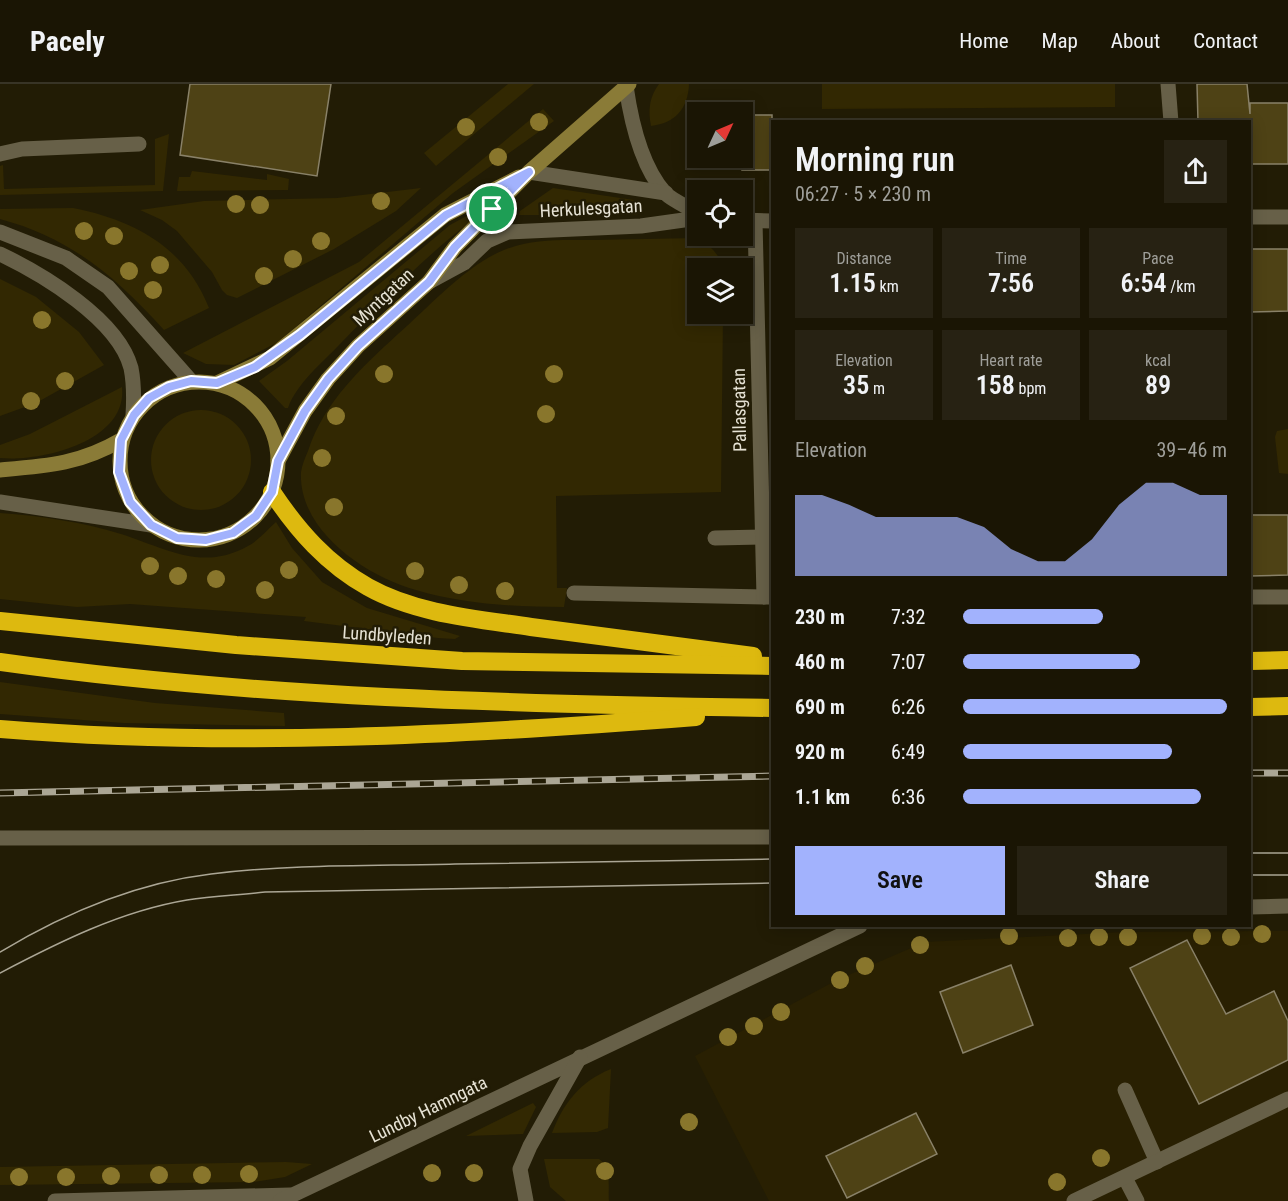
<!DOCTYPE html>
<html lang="en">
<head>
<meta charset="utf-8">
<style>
	body { margin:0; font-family:"Roboto Condensed",sans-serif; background:#272213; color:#f1f3f6; height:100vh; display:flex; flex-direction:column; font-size:22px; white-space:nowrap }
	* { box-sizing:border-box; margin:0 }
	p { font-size:20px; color:#9f9f9a }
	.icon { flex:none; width:33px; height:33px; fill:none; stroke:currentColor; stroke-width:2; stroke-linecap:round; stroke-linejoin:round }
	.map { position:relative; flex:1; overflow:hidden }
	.drawer { position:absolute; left:771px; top:36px; width:480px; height:807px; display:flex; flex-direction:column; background:#1a1504; border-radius:0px; box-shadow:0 3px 15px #0003,0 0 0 2px #383426 }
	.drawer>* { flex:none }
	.needle { width:39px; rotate:46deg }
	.tools { position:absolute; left:687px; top:18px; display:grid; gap:12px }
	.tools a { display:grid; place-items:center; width:66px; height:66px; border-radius:0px; background:#1a1504; box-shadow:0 3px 15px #0003,0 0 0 2px #383426; font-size:30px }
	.pin { position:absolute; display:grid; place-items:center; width:51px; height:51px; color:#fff; margin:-26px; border:3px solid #fff; border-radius:50%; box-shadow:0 2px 6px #0007 }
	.round { display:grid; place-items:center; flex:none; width:63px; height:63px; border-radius:0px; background:#272213 }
	.headline { display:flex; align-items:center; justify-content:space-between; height:102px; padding:0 24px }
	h1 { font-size:33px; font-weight:600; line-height:45px }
	.figures { display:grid; grid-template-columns:repeat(3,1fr); gap:9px; height:102px; padding:6px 24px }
	.figures div { display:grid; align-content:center; border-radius:0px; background:#272213; text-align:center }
	.figures b { font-size:26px; font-weight:600 }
	.figures small { font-size:16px; font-weight:400 }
	.figures p { font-size:16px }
	.chart { height:168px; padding:12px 24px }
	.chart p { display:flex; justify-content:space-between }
	.chart svg { width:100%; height:108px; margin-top:6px; fill:#a2b2fd; opacity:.7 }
	.button { display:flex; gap:12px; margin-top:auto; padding:12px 24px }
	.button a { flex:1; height:69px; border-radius:0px; background:#a2b2fd; color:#111; font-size:24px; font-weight:600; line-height:69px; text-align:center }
	.button a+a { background:#272213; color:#f1f3f6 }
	ul { padding:0 24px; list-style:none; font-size:20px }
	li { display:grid; grid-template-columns:96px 72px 1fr; align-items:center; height:45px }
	li i { height:15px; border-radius:8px; background:#a2b2fd }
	header { display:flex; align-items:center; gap:36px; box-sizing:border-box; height:84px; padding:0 30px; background:#1a1504; border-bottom:2px solid #383426 }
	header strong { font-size:28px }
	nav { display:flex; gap:33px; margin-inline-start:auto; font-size:21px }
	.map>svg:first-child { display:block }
	.built { fill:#292002 }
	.green { fill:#322802 }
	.building { fill:#4e4215; stroke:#898168; stroke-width:1.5 }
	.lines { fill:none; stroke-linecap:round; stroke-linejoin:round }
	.lane { stroke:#676048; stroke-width:15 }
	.street { stroke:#676048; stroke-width:15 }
	.secondary { stroke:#8a7b37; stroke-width:15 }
	.highway { stroke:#ddb90f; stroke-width:18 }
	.tram { stroke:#aba695; stroke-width:1.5 }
	.rail-casing { stroke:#aba695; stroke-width:7 }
	.rail { stroke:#221c05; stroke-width:4.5; stroke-dasharray:14; stroke-linecap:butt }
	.tree { fill:#89762c }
	.route-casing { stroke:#fff; stroke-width:12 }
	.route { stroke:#a2b2fd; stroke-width:8 }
	.labels { text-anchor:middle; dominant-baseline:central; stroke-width:5; stroke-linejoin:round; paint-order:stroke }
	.street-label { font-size:18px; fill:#e6e2d4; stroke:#221c05 }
</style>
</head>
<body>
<header>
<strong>Pacely</strong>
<nav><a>Home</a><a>Map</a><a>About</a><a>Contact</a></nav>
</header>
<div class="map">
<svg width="1288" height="1117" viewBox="0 0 1288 1117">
	<rect width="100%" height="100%" fill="#221c05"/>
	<path class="built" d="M1288,847V1117H769L695,972L837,896L925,858L1124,848Z"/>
	<g class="green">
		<path d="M508,0H534L436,82L424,69Z"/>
		<path d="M659,0H689C688,25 675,39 651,42C648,27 649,13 659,0Z"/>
		<path d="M822,0H1115V23L822,25Z"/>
		<path d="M543,25L554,37L453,109L278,258L234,281L206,280L183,269L359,178Z"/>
		<path d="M169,50L163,107L0,111V82L3,81L4,105L155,101V55Z"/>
		<path d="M192,87L267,96V90L289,95L288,106L177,107L179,93H190Z"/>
		<path d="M421,104L396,127L334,165L237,214L227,211L222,206L212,188L177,147L162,136L140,126L204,117L337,114Z"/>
		<path d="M553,104L634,116L641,118L644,124L642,129L635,131H519L520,127Z"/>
		<path d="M73,124C134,136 185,163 209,224L164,246C116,193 71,154 0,135V125Z"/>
		<path d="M474,128L479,131C428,169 384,215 340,260C322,279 297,299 288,324H285L259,297L287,277L450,141Z"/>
		<path d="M698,154C708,160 722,172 722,184H698V230H723L721,408L556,412L557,504H567L564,523C515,523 463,520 416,506C365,492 298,446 301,388C302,381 305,374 308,367C324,318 361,284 398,250C429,223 466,181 504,166C533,154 563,156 594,156C628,155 663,155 698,154Z"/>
		<path d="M0,195L36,213L79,248L104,281L36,319L0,332Z"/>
		<path d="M122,303C128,357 42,378 0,374V361L30,350Z"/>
		<circle cx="201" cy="376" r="50"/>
		<path d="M1288,345V390L1279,389L1275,353L1277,347Z"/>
		<path d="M0,429C41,432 82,438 121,450C165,464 202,488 248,462C258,457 267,446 276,438L292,464L322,498L367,524L460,552L455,555L438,554L304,537L306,533L130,520L77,523L0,515Z"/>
		<path d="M0,598L155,619L284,629L285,642L124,639L0,630Z"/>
		<path d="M611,985L608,1044L597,1048L552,1049C563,1019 581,997 611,985Z"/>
		<path d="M533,1019L536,1023L523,1050L466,1052Z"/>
		<path d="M544,1075H599C612,1084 608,1103 609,1117H566L550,1103Z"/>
		<path d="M286,1078L312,1080L285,1093L254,1098L0,1101V1083Z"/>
	</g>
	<g class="building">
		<path d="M190,0H331L317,92L180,71Z"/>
		<path d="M1197,0H1247L1250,30V19H1288V80H1250V38H1198Z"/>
		<rect x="742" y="31" width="30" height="55"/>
		<path d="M1250,165H1288V227L1250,228Z"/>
		<path d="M1250,431H1288V491L1250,492Z"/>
		<path d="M1187,856L1226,930L1274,907L1288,937V976L1199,1020L1130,884Z"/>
		<path d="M1011,881L1033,941L963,969L940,908Z"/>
		<path d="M916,1029L937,1070L847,1114L826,1072Z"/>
	</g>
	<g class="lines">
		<g class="lane">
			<path d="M0,70L22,65L139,60"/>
			<path d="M715,454L762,453"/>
			<path d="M574,509L764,513"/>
			<path d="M0,754L772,753"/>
			<path d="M1125,1006L1157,1078"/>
			<path d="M1125,1094L1137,1117"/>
			<path d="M1074,1117L1288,1015"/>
		</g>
		<g class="street">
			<path d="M1168,0L1171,38"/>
			<path d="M626,2C631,37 641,82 665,109C673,117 688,123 698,129"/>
			<path d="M529,88L666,109"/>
			<path d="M1250,133H1288"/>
			<path d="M742,136L772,137"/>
			<path d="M755,137L764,513H772"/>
			<path d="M0,148L66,174L108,203L191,297"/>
			<path d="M0,170C42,190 118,235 131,284C134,299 134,315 133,331"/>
			<path d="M429,198L464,179L487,157L508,148L641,142L698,134"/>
			<path d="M0,418L151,441"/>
			<path d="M1250,513H1288"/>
			<path d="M1250,823L1288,822"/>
			<path d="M55,1117L290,1111"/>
			<path d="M280,1117L860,842"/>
			<path d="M526,1117L520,1085L530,1062L580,973"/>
		</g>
		<g class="secondary">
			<circle cx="199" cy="377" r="79"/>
			<path d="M217,299L270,274L445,131L519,93"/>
			<path d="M278,377L305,327L328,295L358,262L429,198L455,163L529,88L629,0"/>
			<path d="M0,386C47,382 80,380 121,356"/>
		</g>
		<g class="highway">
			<path d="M272,408C298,447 327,480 368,503C416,530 478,535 531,543C605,553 679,563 753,572"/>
			<path d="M0,537L236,561L462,577L772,582"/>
			<path d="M1250,577L1288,576"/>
			<path d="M0,578C256,614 515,620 772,624"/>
			<path d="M1250,623L1288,622"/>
			<path d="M0,645C232,664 465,651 696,633"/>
		</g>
		<g class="tram">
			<path d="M1250,769H1288"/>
			<path d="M1250,791H1288"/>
			<path d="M0,868C65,829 135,799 211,790C291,780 374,782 455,780C561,778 667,776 772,775"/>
			<path d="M0,889C59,858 121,827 187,816C213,812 239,811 265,808L772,799"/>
		</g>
		<defs>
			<g id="rail">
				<path d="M1250,689H1288"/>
				<path d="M0,709L772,692"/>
			</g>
		</defs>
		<use href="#rail" class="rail-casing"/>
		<use href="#rail" class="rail"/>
	</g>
	<g class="tree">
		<circle cx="539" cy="38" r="9"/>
		<circle cx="466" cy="43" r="9"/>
		<circle cx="498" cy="73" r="9"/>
		<circle cx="381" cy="117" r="9"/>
		<circle cx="236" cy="120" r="9"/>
		<circle cx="260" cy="121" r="9"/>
		<circle cx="84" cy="147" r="9"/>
		<circle cx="114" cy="152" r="9"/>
		<circle cx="321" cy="157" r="9"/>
		<circle cx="293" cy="175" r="9"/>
		<circle cx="160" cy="181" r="9"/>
		<circle cx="129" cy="187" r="9"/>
		<circle cx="264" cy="192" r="9"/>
		<circle cx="153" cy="206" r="9"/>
		<circle cx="42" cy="236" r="9"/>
		<circle cx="384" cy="290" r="9"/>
		<circle cx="554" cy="290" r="9"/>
		<circle cx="65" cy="297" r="9"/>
		<circle cx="31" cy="317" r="9"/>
		<circle cx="546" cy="330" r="9"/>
		<circle cx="336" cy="332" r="9"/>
		<circle cx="322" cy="374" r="9"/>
		<circle cx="334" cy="423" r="9"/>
		<circle cx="150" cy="482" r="9"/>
		<circle cx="289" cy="486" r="9"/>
		<circle cx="415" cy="487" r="9"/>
		<circle cx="178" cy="492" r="9"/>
		<circle cx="216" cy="495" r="9"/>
		<circle cx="459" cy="501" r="9"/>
		<circle cx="265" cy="506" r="9"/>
		<circle cx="505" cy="507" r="9"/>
		<circle cx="1262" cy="850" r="9"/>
		<circle cx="1009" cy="852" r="9"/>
		<circle cx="1202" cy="852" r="9"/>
		<circle cx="1099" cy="853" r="9"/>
		<circle cx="1128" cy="853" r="9"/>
		<circle cx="1231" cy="853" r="9"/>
		<circle cx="1068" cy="854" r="9"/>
		<circle cx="920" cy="861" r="9"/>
		<circle cx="865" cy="882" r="9"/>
		<circle cx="840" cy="896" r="9"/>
		<circle cx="781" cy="928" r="9"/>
		<circle cx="754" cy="942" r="9"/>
		<circle cx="728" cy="953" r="9"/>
		<circle cx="689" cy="1038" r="9"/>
		<circle cx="1101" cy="1074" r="9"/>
		<circle cx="605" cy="1087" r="9"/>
		<circle cx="432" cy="1089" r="9"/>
		<circle cx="474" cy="1089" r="9"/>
		<circle cx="249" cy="1090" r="9"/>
		<circle cx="159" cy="1091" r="9"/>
		<circle cx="202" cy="1091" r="9"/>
		<circle cx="111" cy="1092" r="9"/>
		<circle cx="19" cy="1093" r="9"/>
		<circle cx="66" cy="1093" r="9"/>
		<circle cx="1057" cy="1098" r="9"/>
	</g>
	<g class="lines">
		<defs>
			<path id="route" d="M529,88L455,163L429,198L358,262L328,295L305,327L278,377L272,408L256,432L233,449L206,456L177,454L151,441L130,418L119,388L121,356L134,331L149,314L169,303L191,297L217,299L255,283L300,251L446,131Z"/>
		</defs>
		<use href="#route" class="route-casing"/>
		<use href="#route" class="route"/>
	</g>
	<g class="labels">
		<g class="street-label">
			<text transform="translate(591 124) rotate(-3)">Herkulesgatan</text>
			<text transform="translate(383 213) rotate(-43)">Myntgatan</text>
			<text transform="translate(739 326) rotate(-91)">Pallasgatan</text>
			<text transform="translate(387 551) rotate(4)">Lundbyleden</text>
			<text transform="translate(428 1025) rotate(-26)">Lundby Hamngata</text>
		</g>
	</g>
</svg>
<div class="tools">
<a><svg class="needle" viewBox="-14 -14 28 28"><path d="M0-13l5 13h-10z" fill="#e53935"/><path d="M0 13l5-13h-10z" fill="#9f9f9a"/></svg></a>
<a><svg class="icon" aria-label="locate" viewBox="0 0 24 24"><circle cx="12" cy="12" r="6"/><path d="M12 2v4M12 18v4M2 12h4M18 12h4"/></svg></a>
<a><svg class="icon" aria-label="layers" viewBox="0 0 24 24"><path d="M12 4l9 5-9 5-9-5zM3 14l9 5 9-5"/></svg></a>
</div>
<div class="pin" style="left:492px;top:125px;background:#1e9e55"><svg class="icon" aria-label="arrive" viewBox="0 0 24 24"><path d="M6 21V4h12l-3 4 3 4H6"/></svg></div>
<section class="drawer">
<div class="headline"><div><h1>Morning run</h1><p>06:27 · 5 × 230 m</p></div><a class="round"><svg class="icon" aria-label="share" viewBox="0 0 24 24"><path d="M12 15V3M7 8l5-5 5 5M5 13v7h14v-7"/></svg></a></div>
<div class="figures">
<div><p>Distance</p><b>1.15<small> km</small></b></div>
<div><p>Time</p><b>7:56</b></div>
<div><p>Pace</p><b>6:54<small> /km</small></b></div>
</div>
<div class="figures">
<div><p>Elevation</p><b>35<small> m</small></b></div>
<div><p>Heart rate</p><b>158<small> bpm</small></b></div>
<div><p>kcal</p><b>89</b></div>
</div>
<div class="chart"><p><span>Elevation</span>39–46 m</p>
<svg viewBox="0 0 160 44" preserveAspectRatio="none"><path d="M0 44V11L10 11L20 15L30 20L40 20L50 20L60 20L70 24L80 33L90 38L100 38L110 29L120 15L130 6L140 6L150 11L160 11V44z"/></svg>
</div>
<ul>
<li><b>230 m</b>7:32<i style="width:53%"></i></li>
<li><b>460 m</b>7:07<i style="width:67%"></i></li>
<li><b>690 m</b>6:26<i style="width:100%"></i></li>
<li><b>920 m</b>6:49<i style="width:79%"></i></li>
<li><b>1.1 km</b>6:36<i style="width:90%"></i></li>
</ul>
<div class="button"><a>Save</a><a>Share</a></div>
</section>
</div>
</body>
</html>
